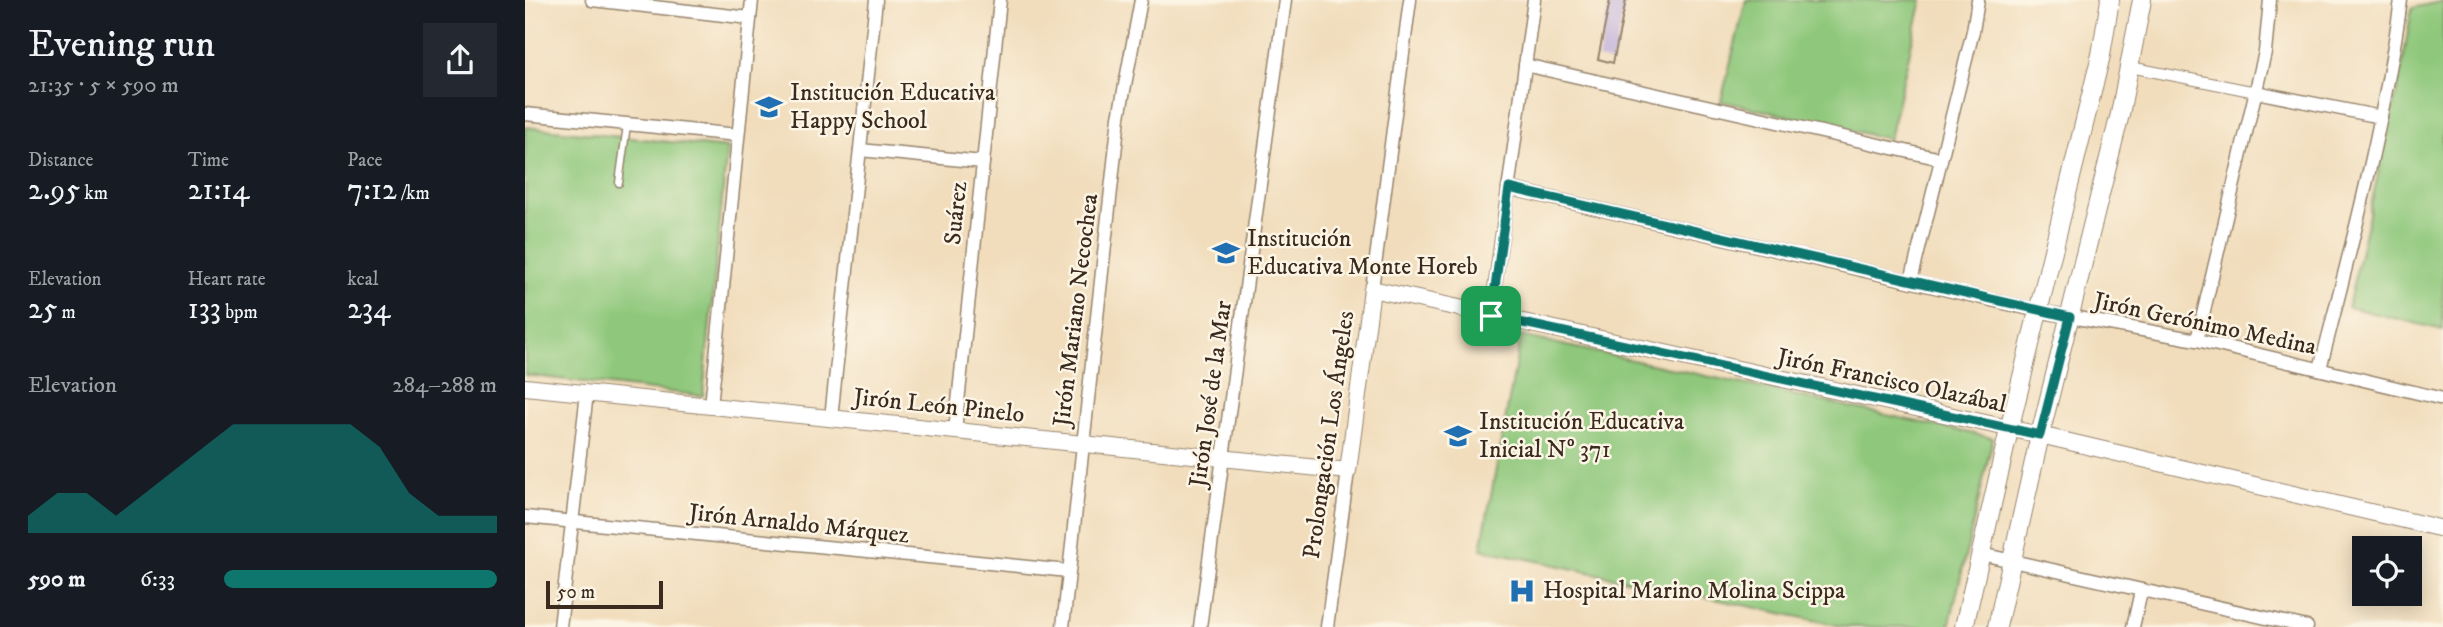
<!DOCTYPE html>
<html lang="en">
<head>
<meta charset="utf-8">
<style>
	body { margin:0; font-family:"IM FELL DW Pica",serif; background:#242831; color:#f1f3f6; height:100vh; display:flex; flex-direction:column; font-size:26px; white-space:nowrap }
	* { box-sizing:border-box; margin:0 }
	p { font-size:23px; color:#9ea1a6 }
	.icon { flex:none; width:38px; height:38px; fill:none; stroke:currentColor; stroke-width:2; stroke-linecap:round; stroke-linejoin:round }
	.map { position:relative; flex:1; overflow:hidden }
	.panel { display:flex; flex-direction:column; background:#171b24; width:525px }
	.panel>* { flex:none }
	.tools { position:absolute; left:1827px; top:536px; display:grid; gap:14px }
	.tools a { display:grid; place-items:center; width:70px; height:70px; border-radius:0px; background:#171b24; box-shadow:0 4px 18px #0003; font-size:35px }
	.scale { position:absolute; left:21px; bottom:18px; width:117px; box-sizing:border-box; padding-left:7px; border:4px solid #3b2a1e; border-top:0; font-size:19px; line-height:24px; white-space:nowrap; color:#3b2a1e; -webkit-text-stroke:5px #fcf5e5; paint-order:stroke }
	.pin { position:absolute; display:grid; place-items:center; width:60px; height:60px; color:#fff; margin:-30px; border-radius:14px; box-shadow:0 4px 10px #0006 }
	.round { display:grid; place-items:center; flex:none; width:74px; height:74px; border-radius:0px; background:#242831 }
	.summary { display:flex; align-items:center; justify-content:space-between; height:119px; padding:0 28px }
	h1 { font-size:38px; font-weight:600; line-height:52px }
	.figures { display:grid; grid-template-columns:repeat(3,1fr); gap:10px; height:119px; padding:7px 28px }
	.figures div { display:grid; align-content:center }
	.figures b { font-size:30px; font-weight:600 }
	.figures small { font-size:19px; font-weight:400 }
	.figures p { font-size:19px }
	.chart { height:196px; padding:14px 28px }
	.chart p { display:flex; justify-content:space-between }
	.chart svg { width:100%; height:126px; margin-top:7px; fill:#0f766e; opacity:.7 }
	ul { padding:0 28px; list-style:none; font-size:23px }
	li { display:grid; grid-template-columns:112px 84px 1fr; align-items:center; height:52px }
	li i { height:18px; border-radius:9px; background:#0f766e }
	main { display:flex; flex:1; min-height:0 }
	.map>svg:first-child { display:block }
	.green { fill:#8fc87c; stroke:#65794d; stroke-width:2 }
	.building { fill:#c1b0da }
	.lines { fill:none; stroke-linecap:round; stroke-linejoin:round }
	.service-casing { stroke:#96846d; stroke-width:9 }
	.pedestrian-casing { stroke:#96846d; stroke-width:12 }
	.minor-casing { stroke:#96846d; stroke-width:15 }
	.tertiary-casing { stroke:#96846d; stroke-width:18 }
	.secondary-casing { stroke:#96846d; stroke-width:20 }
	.service { stroke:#fff; stroke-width:6 }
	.pedestrian { stroke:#fff; stroke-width:10 }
	.minor { stroke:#fff; stroke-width:12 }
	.tertiary { stroke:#fff; stroke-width:16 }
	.secondary { stroke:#fff; stroke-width:18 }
	.route-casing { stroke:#fff; stroke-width:14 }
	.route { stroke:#0f766e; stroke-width:9 }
	.labels { text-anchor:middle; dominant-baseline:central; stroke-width:5; stroke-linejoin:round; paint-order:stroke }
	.poi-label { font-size:24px; fill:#3b2a1e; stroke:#fcf5e5; text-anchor:start }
	.street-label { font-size:24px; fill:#3b2a1e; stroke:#fcf5e5 }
</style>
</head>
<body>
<main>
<section class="panel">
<div class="summary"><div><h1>Evening run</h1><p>21:35 · 5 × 590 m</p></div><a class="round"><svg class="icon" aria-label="share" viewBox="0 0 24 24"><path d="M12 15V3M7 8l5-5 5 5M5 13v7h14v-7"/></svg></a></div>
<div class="figures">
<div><p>Distance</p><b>2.95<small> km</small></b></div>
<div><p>Time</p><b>21:14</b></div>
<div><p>Pace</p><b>7:12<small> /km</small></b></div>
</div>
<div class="figures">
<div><p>Elevation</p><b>25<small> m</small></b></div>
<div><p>Heart rate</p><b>133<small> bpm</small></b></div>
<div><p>kcal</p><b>234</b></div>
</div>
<div class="chart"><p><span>Elevation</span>284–288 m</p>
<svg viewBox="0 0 160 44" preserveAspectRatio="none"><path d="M0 44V38L10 30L20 30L30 38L40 30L50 22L60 14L70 6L80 6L90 6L100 6L110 6L120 14L130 30L140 38L150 38L160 38V44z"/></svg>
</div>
<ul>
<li><b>590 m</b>6:33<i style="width:100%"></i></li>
</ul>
</section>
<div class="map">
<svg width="1918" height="627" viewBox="0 0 1918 627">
	<rect width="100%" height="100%" fill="#fcf5e5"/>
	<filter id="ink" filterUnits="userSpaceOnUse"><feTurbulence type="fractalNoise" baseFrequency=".0143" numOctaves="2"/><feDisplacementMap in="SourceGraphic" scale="14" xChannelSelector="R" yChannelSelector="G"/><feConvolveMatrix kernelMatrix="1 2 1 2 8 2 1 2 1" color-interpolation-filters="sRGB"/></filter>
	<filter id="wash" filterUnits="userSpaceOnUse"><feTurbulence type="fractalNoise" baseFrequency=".00686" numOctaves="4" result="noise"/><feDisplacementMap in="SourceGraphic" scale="28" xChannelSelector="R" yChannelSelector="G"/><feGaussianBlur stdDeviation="1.57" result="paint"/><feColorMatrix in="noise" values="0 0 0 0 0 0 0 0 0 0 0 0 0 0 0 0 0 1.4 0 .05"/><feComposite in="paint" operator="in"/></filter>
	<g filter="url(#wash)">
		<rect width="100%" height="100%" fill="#f1ddbc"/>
		<g class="green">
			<path d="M1221,0H1397L1364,139L1196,101Z"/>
			<path d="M1918,1V330L1823,307L1876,73L1887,8Z"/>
			<path d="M0,127L202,148L178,396L0,375Z"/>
			<path d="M996,336L1468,438L1424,627H1321L956,549Z"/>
		</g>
		<g id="blocks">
			<path class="building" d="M1085,0H1101L1088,63L1073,59Z"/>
		</g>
	</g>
	<g filter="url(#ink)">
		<use href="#blocks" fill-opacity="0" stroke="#96846d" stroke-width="2"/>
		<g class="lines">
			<defs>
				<path id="service" d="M94,183L102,125"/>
				<path id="pedestrian" d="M1605,67L1731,92"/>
				<g id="minor">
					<path d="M67,0L225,18"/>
					<path d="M1000,65L1416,159"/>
					<path d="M1731,92L1856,117"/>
					<path d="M0,114L213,135"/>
					<path d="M335,150L458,162"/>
					<path d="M983,188L1514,311L1672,340L1918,399"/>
					<path d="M1386,281L1448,31L1453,0"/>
					<path d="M847,289L885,0"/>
					<path d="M966,315L1009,0"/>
					<path d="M1672,340L1740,52L1745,0"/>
					<path d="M1795,369C1826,247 1859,125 1876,0"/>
					<path d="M186,406L227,0"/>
					<path d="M306,418L351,0"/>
					<path d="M430,431L475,0"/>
					<path d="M0,517L543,571"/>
					<path d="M1456,554L1782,627"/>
					<path d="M35,627L62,393"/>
					<path d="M538,627L594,117L616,0"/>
					<path d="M675,627L760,0"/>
					<path d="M802,627L823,471"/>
					<path d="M1608,627L1616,591"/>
				</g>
				<path id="tertiary" d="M0,387L823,471L847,289L1515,435L1918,529"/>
				<g id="secondary">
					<path d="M1439,627L1484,430L1576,55L1585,0"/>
					<path d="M1472,627L1515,435L1595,114L1617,0"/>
				</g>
			</defs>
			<use href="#service" class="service-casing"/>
			<use href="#pedestrian" class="pedestrian-casing"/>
			<use href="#minor" class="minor-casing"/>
			<use href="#tertiary" class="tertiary-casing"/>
			<use href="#secondary" class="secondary-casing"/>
			<use href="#service" class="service"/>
			<use href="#pedestrian" class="pedestrian"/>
			<use href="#minor" class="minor"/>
			<use href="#tertiary" class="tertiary"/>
			<use href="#secondary" class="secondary"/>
		</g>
	</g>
	<g class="lines" filter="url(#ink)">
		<defs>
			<path id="route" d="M984,188L1545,317L1515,435L966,316Z"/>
		</defs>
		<use href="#route" class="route-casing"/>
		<use href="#route" class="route"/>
	</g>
	<defs>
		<symbol id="school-bare" viewBox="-9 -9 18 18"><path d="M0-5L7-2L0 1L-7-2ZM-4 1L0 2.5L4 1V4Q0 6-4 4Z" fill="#1f6fb2" stroke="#fcf5e5" stroke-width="2.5" paint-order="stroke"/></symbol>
		<symbol id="hospital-bare" viewBox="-9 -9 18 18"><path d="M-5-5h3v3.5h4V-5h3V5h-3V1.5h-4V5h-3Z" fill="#1f6fb2" stroke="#fcf5e5" stroke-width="2.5" paint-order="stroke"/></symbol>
	</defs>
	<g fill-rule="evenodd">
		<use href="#school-bare" x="225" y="88" width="38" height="38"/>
		<use href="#school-bare" x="682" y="234" width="38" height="38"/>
		<use href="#school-bare" x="914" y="417" width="38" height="38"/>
		<use href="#hospital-bare" x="978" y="572" width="38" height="38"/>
	</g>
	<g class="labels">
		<g class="poi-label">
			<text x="265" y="93">Institución Educativa<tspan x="265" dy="28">Happy School</tspan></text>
			<text x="722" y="239">Institución<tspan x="722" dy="28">Educativa Monte Horeb</tspan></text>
			<text x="954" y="422">Institución Educativa<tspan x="954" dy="28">Inicial Nº 371</tspan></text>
			<text x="1018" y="591">Hospital Marino Molina Scippa</text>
		</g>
		<g class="street-label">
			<text transform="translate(431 213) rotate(-84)">Suárez</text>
			<text transform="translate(551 310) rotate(-83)">Jirón Mariano Necochea</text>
			<text transform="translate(1680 324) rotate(12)">Jirón Gerónimo Medina</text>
			<text transform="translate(1367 381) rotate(12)">Jirón Francisco Olazábal</text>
			<text transform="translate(686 394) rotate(-82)">Jirón José de la Mar</text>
			<text transform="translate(414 406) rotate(6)">Jirón León Pinelo</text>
			<text transform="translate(804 435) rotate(-82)">Prolongación Los Ángeles</text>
			<text transform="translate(274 524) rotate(6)">Jirón Arnaldo Márquez</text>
		</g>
	</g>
</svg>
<div class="tools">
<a><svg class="icon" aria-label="locate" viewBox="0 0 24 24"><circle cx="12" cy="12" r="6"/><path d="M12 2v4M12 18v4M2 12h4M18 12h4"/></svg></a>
</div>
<div class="scale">50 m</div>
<div class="pin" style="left:966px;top:316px;background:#1e9e55"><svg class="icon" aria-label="arrive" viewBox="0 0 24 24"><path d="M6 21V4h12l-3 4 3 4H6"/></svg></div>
</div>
</main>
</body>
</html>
